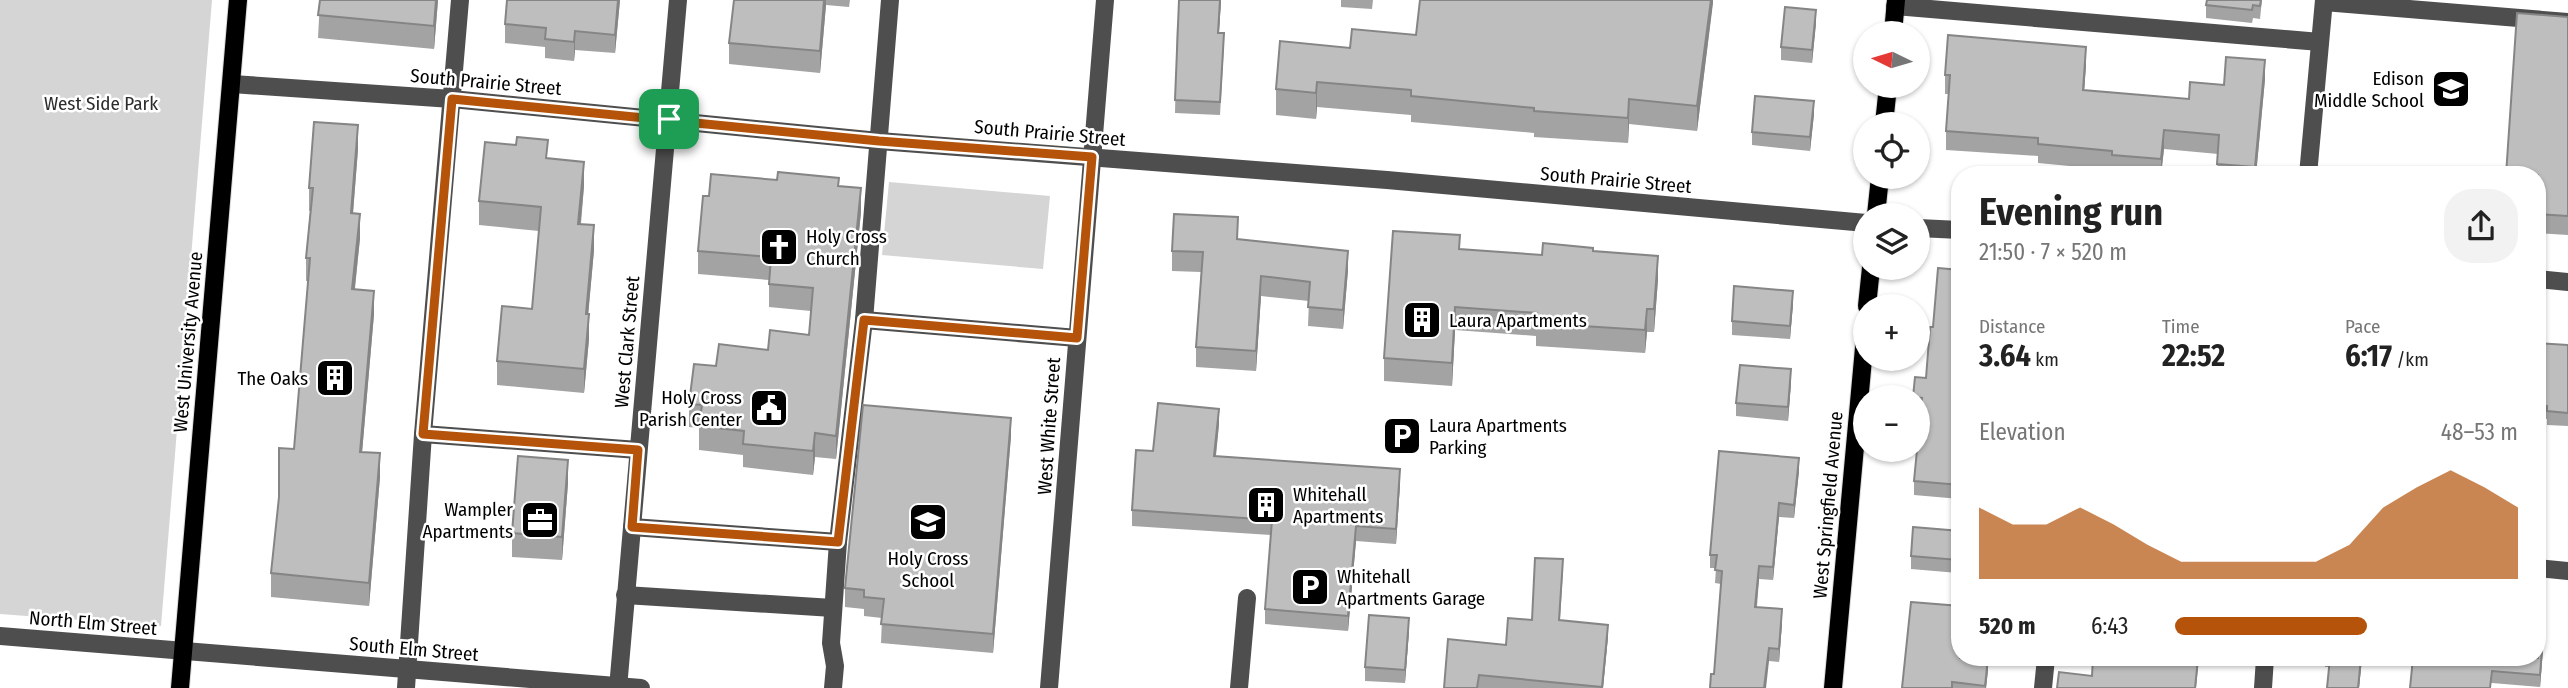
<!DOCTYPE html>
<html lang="en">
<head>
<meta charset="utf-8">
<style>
	body { margin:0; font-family:"Fira Sans Condensed",sans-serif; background:#f2f2f2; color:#222; height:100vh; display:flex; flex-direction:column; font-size:26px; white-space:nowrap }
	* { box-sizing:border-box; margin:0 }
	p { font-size:23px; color:#767676 }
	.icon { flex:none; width:38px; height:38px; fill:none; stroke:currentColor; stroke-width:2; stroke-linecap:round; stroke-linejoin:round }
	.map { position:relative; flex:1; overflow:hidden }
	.side { position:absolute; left:1951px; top:166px; width:595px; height:500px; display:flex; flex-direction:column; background:#fff; border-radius:28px; box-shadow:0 2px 5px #0004 }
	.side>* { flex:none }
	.needle { width:46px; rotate:275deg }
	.tools { position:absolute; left:1853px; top:21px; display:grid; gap:14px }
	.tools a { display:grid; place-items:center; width:77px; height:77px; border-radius:50%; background:#fff; box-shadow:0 2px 5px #0004; font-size:35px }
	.pin { position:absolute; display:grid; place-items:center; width:60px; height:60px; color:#fff; margin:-30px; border-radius:14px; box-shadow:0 4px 10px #0006 }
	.round { display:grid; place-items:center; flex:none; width:74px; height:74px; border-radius:28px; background:#f2f2f2 }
	.overview { display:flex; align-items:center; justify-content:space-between; height:119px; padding:0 28px }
	h1 { font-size:38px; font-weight:700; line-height:52px }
	.metrics { display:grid; grid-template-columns:repeat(3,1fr); gap:10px; height:119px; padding:7px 28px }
	.metrics div { display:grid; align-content:center }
	.metrics b { font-size:30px; font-weight:700 }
	.metrics small { font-size:19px; font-weight:400 }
	.metrics p { font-size:19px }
	.chart { height:196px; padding:14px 28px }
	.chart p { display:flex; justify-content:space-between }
	.chart svg { width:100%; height:126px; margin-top:7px; fill:#b45309; opacity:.7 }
	ul { padding:0 28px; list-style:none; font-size:23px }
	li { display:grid; grid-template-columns:112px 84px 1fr; align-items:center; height:52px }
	li i { height:18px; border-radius:9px; background:#b45309 }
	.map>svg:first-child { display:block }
	.green { fill:#d5d5d5 }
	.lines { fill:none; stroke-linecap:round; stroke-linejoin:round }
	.major-casing { stroke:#dbdbdb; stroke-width:20 }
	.minor { stroke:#4e4e4e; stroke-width:18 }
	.major { stroke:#000; stroke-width:18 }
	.wall { fill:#a3a3a3 }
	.shaded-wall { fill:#858585 }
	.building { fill:#bebebe; stroke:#858585; stroke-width:2 }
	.route-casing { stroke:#fff; stroke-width:14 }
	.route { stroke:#b45309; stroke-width:9 }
	.labels { text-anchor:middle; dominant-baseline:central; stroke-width:5; stroke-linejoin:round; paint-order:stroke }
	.poi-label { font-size:19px; fill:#000; stroke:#fff; text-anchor:start }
	.street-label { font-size:19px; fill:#000; stroke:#fff }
	.park-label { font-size:19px; fill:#2c2c2c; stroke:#fff }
</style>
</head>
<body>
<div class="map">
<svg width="2568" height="688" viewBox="0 0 2568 688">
	<rect width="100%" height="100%" fill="#fff"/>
	<g class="green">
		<path d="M0,0H212L161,626L0,614Z"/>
		<path d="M889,182L1050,196L1043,269L882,255Z"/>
	</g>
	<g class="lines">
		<defs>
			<g id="major">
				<path d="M1893,33L1896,0"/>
				<path d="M1884,124L1888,86"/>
				<path d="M1876,215L1880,177"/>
				<path d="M1867,306L1871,268"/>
				<path d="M180,688L238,0"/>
				<path d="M1833,688L1866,326"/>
			</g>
		</defs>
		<use href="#major" class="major-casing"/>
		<g class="minor">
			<path d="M2324,2L2568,22"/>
			<path d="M1895,6L2320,42"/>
			<path d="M232,84L452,99L879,141L1387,180L1866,223"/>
			<path d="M2308,175L2324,0"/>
			<path d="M1918,228L1960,230"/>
			<path d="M2538,279L2568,282"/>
			<path d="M864,320L1077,338"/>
			<path d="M423,434L638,450"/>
			<path d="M632,527L838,542"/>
			<path d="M2538,568L2568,571"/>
			<path d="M625,595L833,608"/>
			<path d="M0,636L641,688"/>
			<path d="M406,688L423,434L460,0"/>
			<path d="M618,688L678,0"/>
			<path d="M833,688L835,666L831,643L838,542L864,320L890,0"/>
			<path d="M1049,688L1105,0"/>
			<path d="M1239,688L1247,598"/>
			<path d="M2043,688L2046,658"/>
			<path d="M2263,688L2265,658"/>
		</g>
		<use href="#major" class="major"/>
	</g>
	<g class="wall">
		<path d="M320,0H438L434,49L318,38Z"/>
		<path d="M507,0H620L615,53L575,50L574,61L545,58V47L505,43V24Z"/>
		<path d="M734,0H850L849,7L826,5L820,73L729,64V43Z"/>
		<path d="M1221,0L1219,33L1224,46L1220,115L1175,113L1177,24Z"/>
		<path d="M1341,0H1373L1372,9L1341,7Z"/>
		<path d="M1713,0L1697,131L1629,124L1628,143L1534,137V133L1411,122V115L1317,107L1316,119L1276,115V89L1350,48L1416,35Z"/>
		<path d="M2262,0L2260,19L2253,18L2252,23L2206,18V5Z"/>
		<path d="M2568,17V235L2538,233V175Z"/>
		<path d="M1816,23L1812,63L1781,60V47Z"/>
		<path d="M2086,65L2084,90L2189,99L2224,85L2265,79L2256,175H2217L2218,154L2164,149L2161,175L2112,174V170L2038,163V156L1946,150V131L1949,94H1945V75Z"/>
		<path d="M1814,114L1810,151L1752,145V132Z"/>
		<path d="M358,149L353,214L360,238L355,289L374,314L362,452L380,477L369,606L271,597V573L294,449L308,281H306V258L310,211H309V188Z"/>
		<path d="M548,158L584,186L581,224L594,250L588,314L589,339L584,393L497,385V361L532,309L539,231L479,225V201Z"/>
		<path d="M777,180L839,186L861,212L836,459L815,457L813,475L743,467V455L699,450V428L689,427V404L716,366L768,350L809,335L811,311L769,307V280L698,274V251L709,196Z"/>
		<path d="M1238,239L1348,270L1343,329L1308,326L1309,301L1261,296L1256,371L1196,367V347L1201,272L1172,271V251Z"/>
		<path d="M1460,249L1542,255L1593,251L1658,279L1654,332H1647L1645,353L1536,346V336L1455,330L1452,386L1384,381V358Z"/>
		<path d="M1960,270V499L1914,495V481L1921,413H1918V397L1926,378L1933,327Z"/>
		<path d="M1793,304L1790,339L1732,335V321Z"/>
		<path d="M2538,343L2568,345V426L2547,425V419L2538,418Z"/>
		<path d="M1791,383L1788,421L1736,416V403Z"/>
		<path d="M1219,424L1216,456L1400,484L1396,544L1356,541L1348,631L1265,624V609L1271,535L1132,526V510L1153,451Z"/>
		<path d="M1011,436L993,653L881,643L882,618L864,616V609L845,607V588Z"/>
		<path d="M1799,471L1794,518L1779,517L1773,580L1759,579L1757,607L1782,623L1779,662L1769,661L1714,674L1721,584L1715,583L1716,568H1710V555Z"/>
		<path d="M568,483L562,560L512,557V533Z"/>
		<path d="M1960,531V550L1958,573L1911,569V556Z"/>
		<path d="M1563,571L1560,620L1608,637L1603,688H1444L1506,645L1532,620Z"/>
		<path d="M1409,631L1405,683L1365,681V667Z"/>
		<path d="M2543,649L2540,687L2492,683L2410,688Z"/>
		<path d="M1960,658L1988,670L1986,688H1902Z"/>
		<path d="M2325,658H2362L2359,688H2327L2329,667H2325Z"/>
	</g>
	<g class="shaded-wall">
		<path d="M436,0H438L434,49V26Z"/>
		<path d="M618,0H620L615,53V35Z"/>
		<path d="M824,0H826V5L820,73V51Z"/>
		<path d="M1220,0H1221L1218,46V33Z"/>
		<path d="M1711,0H1713V3L1697,131V106Z"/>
		<path d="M1816,10V23L1812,63V50Z"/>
		<path d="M575,31V50L574,61V42Z"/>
		<path d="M2086,47V65L2083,108V90Z"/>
		<path d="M2265,60V79L2256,175H2255Z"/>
		<path d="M1317,82V107L1316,119V93Z"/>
		<path d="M1629,99V124L1628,143V118Z"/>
		<path d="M1814,101V114L1810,151V137Z"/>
		<path d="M358,125V149L351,237V213Z"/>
		<path d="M2164,130V149L2161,175V159Z"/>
		<path d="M584,162V186L578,249V224Z"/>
		<path d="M861,188V212L836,459V436Z"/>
		<path d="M360,214V238L352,313V289Z"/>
		<path d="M594,225V250L586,339V314Z"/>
		<path d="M1348,251V270L1343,329V310Z"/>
		<path d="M1658,256V279L1654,332V309Z"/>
		<path d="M1261,276V296L1256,371V351Z"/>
		<path d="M374,291V314L360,476V452Z"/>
		<path d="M1793,291V304L1790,339V326Z"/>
		<path d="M1455,307V330L1452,386V363Z"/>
		<path d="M1647,309V332L1645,353V330Z"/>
		<path d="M589,314V339L584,393V369Z"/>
		<path d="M1791,369V383L1788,421V407Z"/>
		<path d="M1219,409V424L1214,471V456Z"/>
		<path d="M1011,418V436L993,653V634Z"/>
		<path d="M815,433V457L813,475V451Z"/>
		<path d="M380,453V477L369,606V583Z"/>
		<path d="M1799,458V471L1794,518V505Z"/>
		<path d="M568,460V483L562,560V537Z"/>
		<path d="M1400,469V484L1396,544V529Z"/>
		<path d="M1779,503V517L1773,580V567Z"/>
		<path d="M1356,526V541L1348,631V616Z"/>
		<path d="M1960,537V550L1958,573V560Z"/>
		<path d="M1759,566V579L1755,620V607Z"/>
		<path d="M1782,609V623L1779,662V649Z"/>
		<path d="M1409,618V631L1405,683V670Z"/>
		<path d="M1608,625V637L1603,688H1602Z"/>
		<path d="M2543,636V649L2540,688V675Z"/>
		<path d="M1769,648V661L1766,688H1764Z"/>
		<path d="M1988,658V670L1986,688H1985Z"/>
		<path d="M2198,658H2199L2196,688H2195Z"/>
		<path d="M2361,658H2362L2359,688H2358Z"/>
	</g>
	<g class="building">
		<path d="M320,0H436L434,26L318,15Z"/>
		<path d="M507,0H618L615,35L575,31L574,42L545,39L546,28L505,24Z"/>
		<path d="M734,0H824L820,51L729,43Z"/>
		<path d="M1179,0H1220L1218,33H1224L1220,102L1175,100Z"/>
		<path d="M1420,0H1711L1697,106L1629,99L1628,118L1534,111V108L1411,96V90L1317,82L1316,93L1276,89L1280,41L1350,48L1352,29L1416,35Z"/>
		<path d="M2207,0H2261L2260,6L2253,5L2252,10L2206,5Z"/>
		<path d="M1785,7L1816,10L1812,50L1781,47Z"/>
		<path d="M2517,13L2568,17V216L2538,214V175H2506Z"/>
		<path d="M1948,35L2086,47L2083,90L2189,99L2190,82L2224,85L2226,57L2265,60L2255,167L2217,164L2219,135L2164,130L2161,159L2112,155V151L2038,144V138L1946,131L1950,75H1945Z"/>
		<path d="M1755,96L1814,101L1810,137L1752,132Z"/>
		<path d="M314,122L358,125L351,213L360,214L352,289L374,291L360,452L380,453L369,583L271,573L279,497V448L294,449L310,258H306L313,188H309Z"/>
		<path d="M517,137L548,140L546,158L584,162L578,224L594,225L586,314H589L584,369L497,361L502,306L532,309L541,207L479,201L485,142L516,145Z"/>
		<path d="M778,172L839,178L838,186L861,188L836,436L815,433L813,451L743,444L744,431L699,426L702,405L689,404L694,364L716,366L719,344L768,350L770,330L809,335L813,288L769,284L771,257L698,251L703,196H709L711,174L777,180Z"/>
		<path d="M1174,214L1238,217L1237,239L1348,251L1343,310L1308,307L1310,282L1261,276L1256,351L1196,347L1203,252L1172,251Z"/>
		<path d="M1393,231L1460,235L1459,249L1542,255L1543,243L1593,248V251L1658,256L1654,309H1647L1645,330L1536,323L1537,313L1455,307L1452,363L1384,358Z"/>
		<path d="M1938,268L1960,270V485L1914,481L1922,398L1913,397L1915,377L1926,378L1930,327H1933Z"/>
		<path d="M1734,286L1793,291L1790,326L1732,321Z"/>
		<path d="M2538,343L2568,345V413L2547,411V406L2538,405Z"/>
		<path d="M1740,365L1791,369L1788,407L1736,403Z"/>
		<path d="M1158,403L1219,409L1214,456L1400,469L1396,529L1356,526L1348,616L1265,609L1272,520L1132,510L1136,450L1153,451Z"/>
		<path d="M863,405L1011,418L993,634L881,624L884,599L864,597V590L845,588Z"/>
		<path d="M1719,451L1799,458L1794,505L1779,503L1773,567L1759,566L1755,607L1782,609L1779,649L1769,648L1764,688H1710L1711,674H1714L1722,571L1715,570L1717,555H1710Z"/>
		<path d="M518,456L568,460L562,537L512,533Z"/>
		<path d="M1913,527L1960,531L1958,560L1911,556Z"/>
		<path d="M1535,558L1563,559L1559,620L1608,625L1602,687L1479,675L1477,688H1444L1448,639L1506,645L1508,618L1532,620Z"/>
		<path d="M1911,602L1960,606V658H1988L1985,686L1952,682V688H1902Z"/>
		<path d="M1369,615L1409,618L1405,670L1365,667Z"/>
		<path d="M2538,636H2543L2540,675L2492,671L2490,688H2410L2413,658H2538Z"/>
		<path d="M2093,658H2198L2195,688H2057L2059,672L2092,676Z"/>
		<path d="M2330,658H2361L2358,688H2327Z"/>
	</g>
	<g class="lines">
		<defs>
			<path id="route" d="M452,99L879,141L1092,157L1077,338L864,320L838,542L632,527L638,450L423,434Z"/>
		</defs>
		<use href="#route" class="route-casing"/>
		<use href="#route" class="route"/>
	</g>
	<defs>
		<symbol id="school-square" viewBox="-11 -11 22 22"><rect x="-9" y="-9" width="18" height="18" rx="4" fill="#000" stroke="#fff"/><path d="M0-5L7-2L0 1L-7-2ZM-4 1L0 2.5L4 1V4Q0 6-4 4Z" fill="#fff"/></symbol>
		<symbol id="church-square" viewBox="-11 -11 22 22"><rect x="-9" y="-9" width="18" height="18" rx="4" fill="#000" stroke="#fff"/><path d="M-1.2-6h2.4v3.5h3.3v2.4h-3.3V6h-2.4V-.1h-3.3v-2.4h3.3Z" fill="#fff"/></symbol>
		<symbol id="building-square" viewBox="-11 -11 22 22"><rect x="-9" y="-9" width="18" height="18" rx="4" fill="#000" stroke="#fff"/><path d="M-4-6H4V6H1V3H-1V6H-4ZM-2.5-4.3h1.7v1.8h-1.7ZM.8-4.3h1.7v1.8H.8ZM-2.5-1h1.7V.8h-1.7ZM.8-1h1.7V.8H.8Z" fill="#fff"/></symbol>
		<symbol id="civic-square" viewBox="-11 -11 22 22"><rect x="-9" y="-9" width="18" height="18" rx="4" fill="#000" stroke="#fff"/><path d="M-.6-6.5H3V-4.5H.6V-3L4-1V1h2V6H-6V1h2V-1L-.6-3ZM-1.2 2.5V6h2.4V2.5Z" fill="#fff"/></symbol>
		<symbol id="parking-square" viewBox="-11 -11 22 22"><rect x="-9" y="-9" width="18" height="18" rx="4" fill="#000" stroke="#fff"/><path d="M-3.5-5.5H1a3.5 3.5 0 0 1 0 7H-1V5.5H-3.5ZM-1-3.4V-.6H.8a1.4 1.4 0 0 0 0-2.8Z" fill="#fff"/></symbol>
		<symbol id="office-square" viewBox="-11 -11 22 22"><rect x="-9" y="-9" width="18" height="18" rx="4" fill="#000" stroke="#fff"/><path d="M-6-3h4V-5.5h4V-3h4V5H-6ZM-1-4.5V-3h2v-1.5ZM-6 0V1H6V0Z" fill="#fff"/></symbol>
	</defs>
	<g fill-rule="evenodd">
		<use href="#school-square" x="2429" y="67" width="44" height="44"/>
		<use href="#church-square" x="757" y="225" width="44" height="44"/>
		<use href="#building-square" x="1400" y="298" width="44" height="44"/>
		<use href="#building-square" x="313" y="356" width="44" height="44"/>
		<use href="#civic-square" x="747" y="386" width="44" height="44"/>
		<use href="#parking-square" x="1380" y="414" width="44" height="44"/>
		<use href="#building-square" x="1244" y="483" width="44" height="44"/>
		<use href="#office-square" x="518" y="498" width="44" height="44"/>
		<use href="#school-square" x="906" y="500" width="44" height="44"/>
		<use href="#parking-square" x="1288" y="565" width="44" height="44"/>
	</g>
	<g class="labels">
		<g class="poi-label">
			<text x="2424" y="78" text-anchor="end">Edison<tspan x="2424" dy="22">Middle School</tspan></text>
			<text x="806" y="236">Holy Cross<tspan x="806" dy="22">Church</tspan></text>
			<text x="1449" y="320">Laura Apartments</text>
			<text x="308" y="378" text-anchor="end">The Oaks</text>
			<text x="742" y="397" text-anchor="end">Holy Cross<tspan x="742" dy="22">Parish Center</tspan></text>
			<text x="1429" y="425">Laura Apartments<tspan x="1429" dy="22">Parking</tspan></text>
			<text x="1293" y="494">Whitehall<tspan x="1293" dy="22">Apartments</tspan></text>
			<text x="513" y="509" text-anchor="end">Wampler<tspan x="513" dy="22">Apartments</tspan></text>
			<text x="928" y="558" text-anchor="middle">Holy Cross<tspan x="928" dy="22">School</tspan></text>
			<text x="1337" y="576">Whitehall<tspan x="1337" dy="22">Apartments Garage</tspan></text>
		</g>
		<g class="street-label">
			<text transform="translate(486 82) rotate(5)">South Prairie Street</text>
			<text transform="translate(1050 133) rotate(5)">South Prairie Street</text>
			<text transform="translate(1616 180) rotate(5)">South Prairie Street</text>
			<text transform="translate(188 342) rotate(-85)">West University Avenue</text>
			<text transform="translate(627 342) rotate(-85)">West Clark Street</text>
			<text transform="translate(1049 426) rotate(-86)">West White Street</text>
			<text transform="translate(1828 505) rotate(-85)">West Springfield Avenue</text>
			<text transform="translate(93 623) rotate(5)">North Elm Street</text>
			<text transform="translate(414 649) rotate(5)">South Elm Street</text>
		</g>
		<g class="park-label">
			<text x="101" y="103">West Side Park</text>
		</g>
	</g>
</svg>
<div class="tools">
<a><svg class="needle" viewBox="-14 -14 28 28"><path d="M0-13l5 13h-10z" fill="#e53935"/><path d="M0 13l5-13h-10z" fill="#767676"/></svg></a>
<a><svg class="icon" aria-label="locate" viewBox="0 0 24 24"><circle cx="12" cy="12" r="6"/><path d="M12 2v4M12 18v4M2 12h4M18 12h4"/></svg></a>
<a><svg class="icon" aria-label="layers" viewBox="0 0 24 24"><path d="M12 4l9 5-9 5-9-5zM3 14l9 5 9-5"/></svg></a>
<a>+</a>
<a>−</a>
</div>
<div class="pin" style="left:669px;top:119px;background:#1e9e55"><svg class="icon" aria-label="arrive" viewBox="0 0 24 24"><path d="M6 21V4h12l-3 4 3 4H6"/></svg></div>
<section class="side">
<div class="overview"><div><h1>Evening run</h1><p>21:50 · 7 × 520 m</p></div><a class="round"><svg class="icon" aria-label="share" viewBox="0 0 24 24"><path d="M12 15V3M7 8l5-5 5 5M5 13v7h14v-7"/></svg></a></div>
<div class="metrics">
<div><p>Distance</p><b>3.64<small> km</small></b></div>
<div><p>Time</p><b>22:52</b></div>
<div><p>Pace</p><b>6:17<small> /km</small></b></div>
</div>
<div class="chart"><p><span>Elevation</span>48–53 m</p>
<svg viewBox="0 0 160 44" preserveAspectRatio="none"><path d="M0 44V19L10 25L20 25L30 19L40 25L50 32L60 38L70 38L80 38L90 38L100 38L110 32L120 19L130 12L140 6L150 12L160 19V44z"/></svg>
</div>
<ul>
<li><b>520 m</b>6:43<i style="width:56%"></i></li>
</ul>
</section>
</div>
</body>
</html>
